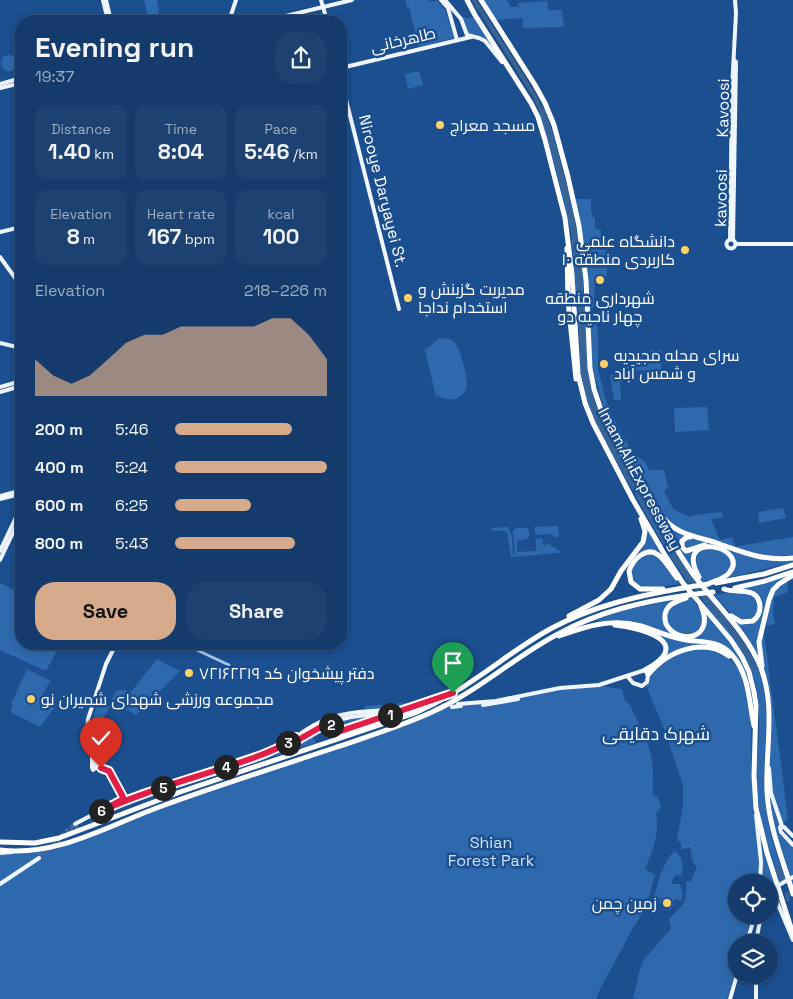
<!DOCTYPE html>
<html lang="en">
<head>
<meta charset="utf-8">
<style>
	body { margin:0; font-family:"Space Grotesk",Cairo,sans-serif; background:#1d4271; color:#f1f3f6; height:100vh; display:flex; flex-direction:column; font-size:19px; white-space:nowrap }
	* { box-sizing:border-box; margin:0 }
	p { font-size:16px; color:#9dadc1 }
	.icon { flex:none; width:28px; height:28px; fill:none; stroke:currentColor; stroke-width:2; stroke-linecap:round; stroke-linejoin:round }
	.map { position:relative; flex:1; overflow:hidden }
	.sheet { position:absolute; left:15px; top:15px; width:332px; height:635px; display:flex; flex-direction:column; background:#143b6b; border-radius:20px; box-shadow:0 2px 8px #0003,0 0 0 1px #33557e }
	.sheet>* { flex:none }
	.tools { position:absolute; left:728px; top:874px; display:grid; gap:10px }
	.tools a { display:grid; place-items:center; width:50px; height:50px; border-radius:50%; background:#143b6b; box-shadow:0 2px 8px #0003,0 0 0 1px #33557e; font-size:25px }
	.pin { position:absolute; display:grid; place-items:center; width:42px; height:42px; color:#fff; margin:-51px -21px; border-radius:50% 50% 50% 0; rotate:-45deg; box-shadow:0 0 5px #0007 }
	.pin .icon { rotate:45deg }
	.km { position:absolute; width:25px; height:25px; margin:-12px; border-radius:50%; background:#222; color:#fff; font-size:14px; line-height:25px; text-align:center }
	.round { display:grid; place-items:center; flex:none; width:52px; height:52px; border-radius:20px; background:#1d4271 }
	.summary { display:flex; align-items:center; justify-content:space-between; height:85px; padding:0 20px }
	h1 { font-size:28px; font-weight:600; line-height:38px }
	.figures { display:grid; grid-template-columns:repeat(3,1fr); gap:8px; height:85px; padding:5px 20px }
	.figures div { display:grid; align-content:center; border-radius:12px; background:#1d4271; text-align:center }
	.figures b { font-size:21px; font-weight:600 }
	.figures small { font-size:14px; font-weight:400 }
	.figures p { font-size:14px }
	.chart { height:140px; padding:10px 20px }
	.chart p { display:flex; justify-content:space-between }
	.chart svg { width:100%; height:90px; margin-top:5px; fill:#d6ab8b; opacity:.7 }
	.button { display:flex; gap:10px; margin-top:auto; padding:10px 20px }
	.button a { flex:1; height:58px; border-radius:20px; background:#d6ab8b; color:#111; font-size:20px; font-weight:600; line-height:58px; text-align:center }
	.button a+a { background:#1d4271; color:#f1f3f6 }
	ul { padding:0 20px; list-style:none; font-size:16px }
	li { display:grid; grid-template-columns:80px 60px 1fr; align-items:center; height:38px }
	li i { height:12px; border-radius:6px; background:#d6ab8b }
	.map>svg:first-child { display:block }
	.green { fill:#2e69ad }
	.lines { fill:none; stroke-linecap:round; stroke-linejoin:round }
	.river { stroke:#3c6290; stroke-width:4 }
	.major-tunnel { stroke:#3d69a0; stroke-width:4; stroke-dasharray:4 2; stroke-linecap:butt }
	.minor { stroke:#a9c9ee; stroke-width:2.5 }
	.major { stroke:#f0f6ff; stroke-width:4 }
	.highway { stroke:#fff; stroke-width:5 }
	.major-bridge { stroke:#f0f6ff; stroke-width:4 }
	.highway-bridge { stroke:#fff; stroke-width:5 }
	.route-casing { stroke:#fff; stroke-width:10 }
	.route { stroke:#e11d48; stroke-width:6 }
	.poi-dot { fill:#ffd166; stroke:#1b4f8f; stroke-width:2 }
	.labels { text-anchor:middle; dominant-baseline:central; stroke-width:5; stroke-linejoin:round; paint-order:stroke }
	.street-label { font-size:16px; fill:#fff; stroke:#1b4f8f }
	.poi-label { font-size:16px; fill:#fff; stroke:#1b4f8f; text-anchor:start }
	.park-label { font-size:16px; fill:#cfe3fa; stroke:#1b4f8f }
	.neighbourhood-label { font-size:18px; fill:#fff; stroke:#1b4f8f }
</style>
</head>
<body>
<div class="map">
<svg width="793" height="999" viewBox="0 0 793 999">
	<rect width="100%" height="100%" fill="#1b4f8f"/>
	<g class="green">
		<path d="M144,0H157L159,11L157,15L152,17L148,15Z"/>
		<path d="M405,0H428L431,2L437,0L445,10L454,38L419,47L409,7H407Z"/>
		<path d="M483,0H507L511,7H519L518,3L547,1L548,10H562L564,27L523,28V18L495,20Z"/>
		<path d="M460,15L466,18L474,17L492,46L482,37L467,34L463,19Z"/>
		<circle cx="9" cy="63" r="8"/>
		<path d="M419,71L423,85L408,89L405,74Z"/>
		<path d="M544,108L553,134L571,201L577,233L581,254L588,372L594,400L601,418L612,440L649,507L674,551L696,581L688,583L669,555L605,441L593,417L586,397L580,368L578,309L571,233L557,173L539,112Z"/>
		<path d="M575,199H591V212L592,213V217H595V229L601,230V241H607V276H595L594,307L591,308L592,319H596L598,338V369L605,397L611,413L631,451L646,463L649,470H664L668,488L664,490L673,509L690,517L693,515L721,512L723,517L711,519L720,540L732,537L735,546L684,532L668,521L621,446L606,415L593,371Z"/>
		<path d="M440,338C446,338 451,339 455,343C460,348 468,378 467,385C465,399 450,403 439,396L436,397L425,349C431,348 434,341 440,338Z"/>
		<path d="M650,350H661V370L625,371V360H650Z"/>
		<path d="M610,375H620L621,400H614Z"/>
		<path d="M707,407L709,430L675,432L674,408Z"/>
		<path d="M653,504L662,519L668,525L737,552L793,559V562L716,581L722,579L732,567L730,554L708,545L693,558L698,577L678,549Z"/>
		<path d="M783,508L786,518L759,523L758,512Z"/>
		<path d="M645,525L665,558L655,551L634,557L644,544Z"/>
		<path d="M558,526L559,535L558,537H554L552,534L536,535L534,527Z"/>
		<path d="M508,527L512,538L513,555L515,554L513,531L516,528H528L530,536L526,539L517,541V552L536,551V539L543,538L542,543L545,544L542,550L547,543L561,552L559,553L511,557L507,531H492L491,528Z"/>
		<path d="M793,537V555L771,557L732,547Z"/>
		<path d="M711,547L728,554L731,566L725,575L703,582L695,568L698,551Z"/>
		<path d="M647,553L655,554L682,584L642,588L631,580L632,565Z"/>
		<path d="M793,574L776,585L759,634L763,669L726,611L740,623L759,617L757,595L730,591Z"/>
		<path d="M793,577V580L788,581L787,585L788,592L774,597L773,614L775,624L767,626C766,602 773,589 793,577Z"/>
		<path d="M0,583L21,593V644H60L46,671L0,650Z"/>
		<path d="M738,591L755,596L759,609L755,618L746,622L734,617L714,595Z"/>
		<path d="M708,595C727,622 749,643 760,675C771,710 763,748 764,784C765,818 774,849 786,880L780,884C770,852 759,821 757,788C755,752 765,713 754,679C742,644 719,625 700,596Z"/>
		<path d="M692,597L703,614V625L693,635L682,634L670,629L665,617L673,603Z"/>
		<path d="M675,600L669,603L664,622L684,637L704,628L702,607C731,642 751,665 754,712L747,682L729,650L609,621H596L566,632L623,610Z"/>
		<path d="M612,623L703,642L724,649L706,647L665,658L667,654L663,639Z"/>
		<path d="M763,625L788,819L784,823C762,803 772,723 770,694C769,681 763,668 761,656C759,646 761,636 763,625Z"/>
		<path d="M695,648C708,650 721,651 731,660C757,683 750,751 752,783C754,813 758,842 759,872L758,882H736V915H752L744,942H736V971L727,999H638L633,998L640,969L644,959L671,929L669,919C685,903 687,903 686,881H691L697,867L693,862L690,847L681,850V843L677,840L683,806V785L665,731L646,685C656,663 673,655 695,648Z"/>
		<path d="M157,659L180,671L136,715L111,701L116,691L121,690L131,692Z"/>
		<path d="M27,669L51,681L42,694L57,704L40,727L10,712L13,705L11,704Z"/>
		<path d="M599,686L622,689L625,701L630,705C638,723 649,741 652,761C654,772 652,784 653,796H657L661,807L656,814C660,833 652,852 645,869L655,875C650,893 646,911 634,926L597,995V999H0V854L39,852L38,855L47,848L450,705L490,702L539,691Z"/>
		<path d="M98,702L110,707L99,726L104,730L95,741L90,742V728Z"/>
		<path d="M422,702L412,704V705L391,707V709H365V706Z"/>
		<path d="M392,713L335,731L332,725C343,715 376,715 392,713Z"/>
		<path d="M312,734L316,743L277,756L279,752Z"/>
		<path d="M770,792L780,825L779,830L793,846V889C783,857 771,825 770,792Z"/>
		<path d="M757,820L762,846L776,886L769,890V882H762V869Z"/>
		<path d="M675,851C684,859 684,865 681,876L675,875L671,884H680L683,897L680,901L677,898L672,902L674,904L670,910L659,902L662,897L658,899L654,897C658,884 664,858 675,851Z"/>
	</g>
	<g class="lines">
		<g class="river">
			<path d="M474,0L534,95L545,118L563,182L574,230L578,264L584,372L596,416L609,442L675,558L689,578L741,642L753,668"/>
			<path d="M778,867L782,881"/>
			<path d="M787,894L788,900"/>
		</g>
		<g class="major-tunnel">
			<path d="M410,708L458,704"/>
			<path d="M70,832L78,826"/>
			<path d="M38,855L75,824"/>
			<path d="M39,858L62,838"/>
		</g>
		<path class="minor" d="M184,644L229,665"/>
		<g class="major">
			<path d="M103,0L108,21"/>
			<path d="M106,0L111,21"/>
			<path d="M321,0L327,21"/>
			<path d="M441,0L448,8L457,40"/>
			<path d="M445,0L461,19L467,35L479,38L485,41L502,62"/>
			<path d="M229,21L236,0"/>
			<path d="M265,21L352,0"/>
			<path d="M341,68L471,37"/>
			<path d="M341,80L399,309"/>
			<path d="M0,84L21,78"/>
			<path d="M0,88L21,83"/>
			<path d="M0,232L21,227"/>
			<path d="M730,239L732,89L736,13L735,0"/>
			<path d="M733,239L736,62L734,60"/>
			<circle cx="731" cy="244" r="4.5"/>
			<path d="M736,244H793"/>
			<path d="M0,257L21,286"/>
			<path d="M0,343L21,348"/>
			<path d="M0,387L21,381"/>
			<path d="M0,392L21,386"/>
			<path d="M15,495L20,499V508"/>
			<path d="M0,496L19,491"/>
			<path d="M0,499L20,494L18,491"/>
			<path d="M0,551L21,507"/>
			<path d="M0,560L21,516"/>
			<path d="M458,704L496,701L560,688L599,685L645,670L648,675L647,682L642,686L633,683L628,677"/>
			<path d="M483,705L518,699"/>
			<path d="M452,707L461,706"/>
			<path d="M334,722L332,725V730L338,732L446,695"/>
			<path d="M277,751L330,722L351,717L384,713"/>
			<path d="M98,760H102V762L93,770L92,767Z"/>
			<path d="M92,767V754L87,731L88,719L106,664L116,644"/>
			<path d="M97,768L107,769L123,797L117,802"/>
			<path d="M769,768L771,793L782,826"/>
			<path d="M756,815L761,862L760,882"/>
			<path d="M75,824C133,792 199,779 261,755C281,748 296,736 314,725C338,712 364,711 392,710"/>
			<path d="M793,836L784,827H780L781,832L793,845"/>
			<path d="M0,853L12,852"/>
			<path d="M0,884L39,858"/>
			<path d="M769,892L774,888"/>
			<path d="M769,896L775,891"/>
			<path d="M769,902L773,900L777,902L793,940"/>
			<path d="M747,942L755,915"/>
			<path d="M756,942L761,915"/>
			<path d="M756,975V999"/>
			<path d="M730,999L737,975"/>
		</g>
		<g class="highway">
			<path d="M467,0L475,15L531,103L538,117L545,140L565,218L572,274L578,374L585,403L593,423L633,500L665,555L683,583L731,640L742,657L749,672L754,692L756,705L754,776L756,808L767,853L793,934"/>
			<path d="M481,0L535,85L545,103L554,125L568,177L579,226L586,280L590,368L594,389L602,413C611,435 624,455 635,476C653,509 671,543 693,574C716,605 746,631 761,668C776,708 765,751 767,792C769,828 783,860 793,894"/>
			<path d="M567,248L568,301L576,379"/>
			<path d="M660,514C673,533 693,536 714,542C740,551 764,562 793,558"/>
			<path d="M690,537H687L682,541V547L686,551L705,545"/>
			<path d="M699,577C672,529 752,546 729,573C724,579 714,581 708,584"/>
			<path d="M716,583L764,574L793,565"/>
			<path d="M735,588L765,581L792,572"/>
			<path d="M663,589H640L631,582L629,571C631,565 635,559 641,555C658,543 668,568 677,578"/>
			<path d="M724,589C737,594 759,585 760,607C760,613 758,617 753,621L741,622L731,616"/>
			<path d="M686,598C673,602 661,607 666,624C678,646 716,639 701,606"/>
			<path d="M569,616L599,600L611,589L621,571L643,542L645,531L641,519"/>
			<path d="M615,625C644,628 695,643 645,670"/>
			<path d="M559,636C587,626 611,618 641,626C654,630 667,636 681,639C699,643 717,639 731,654C749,673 749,701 754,726"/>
			<path d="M762,666L759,642L769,600L773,590L779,584L793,575"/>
			<path d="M648,675C667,651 703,637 729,656"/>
			<path d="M0,842L35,843L59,838L180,792L415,713C437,703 458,691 478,677C503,660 526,642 552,628C593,606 637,596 683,588"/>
			<path d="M0,850C58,857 109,825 162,806C219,785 277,767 334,748C366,737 399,727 430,713C476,693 514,657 558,634C600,611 641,602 688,595"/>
		</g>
		<path class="major-bridge" d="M774,888L793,877"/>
		<g class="highway-bridge">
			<path d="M683,588L708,584"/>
			<path d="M688,595L713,592"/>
		</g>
	</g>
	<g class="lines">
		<defs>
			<path id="route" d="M101,768L109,771L123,797L122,800L99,812C140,793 184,781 226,767C250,759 275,752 296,737V740H298L326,724L337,720L332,723L331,728L335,732H338L453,693"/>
		</defs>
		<use href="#route" class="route-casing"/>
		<use href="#route" class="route"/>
	</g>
	<g class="poi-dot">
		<circle cx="440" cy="125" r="5"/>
		<circle cx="685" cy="250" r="5"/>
		<circle cx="600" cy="280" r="5"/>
		<circle cx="408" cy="298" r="5"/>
		<circle cx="604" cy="364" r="5"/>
		<circle cx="189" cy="673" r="5"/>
		<circle cx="31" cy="699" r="5"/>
		<circle cx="667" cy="903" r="5"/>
	</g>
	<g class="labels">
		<g class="street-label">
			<text transform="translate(403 40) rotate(-13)">طاهرخانی</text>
			<text transform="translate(723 108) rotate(-89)">Kavoosi</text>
			<text transform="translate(383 191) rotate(76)">Nirooye Daryayei St.</text>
			<text transform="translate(721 198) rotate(-89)">kavoosi</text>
			<text transform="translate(640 479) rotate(62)">Imam Ali Expressway</text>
		</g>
		<g class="poi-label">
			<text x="450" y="125">مسجد معراج</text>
			<text x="675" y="241" text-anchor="end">دانشگاه علمی<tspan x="675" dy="18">کاربردی منطقه ۱۰</tspan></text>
			<text x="418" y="289">مدیریت گزینش و<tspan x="418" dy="18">استخدام نداجا</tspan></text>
			<text x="600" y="298" text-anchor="middle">شهرداری منطقه<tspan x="600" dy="18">چهار ناحیه دو</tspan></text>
			<text x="614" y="355">سرای محله مجیدیه<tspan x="614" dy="18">و شمس آباد</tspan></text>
			<text x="199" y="673">دفتر پیشخوان کد ۷۲۱۶۲۲۱۹</text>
			<text x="41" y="699">مجموعه ورزشی شهدای شمیران نو</text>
			<text x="657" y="903" text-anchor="end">زمین چمن</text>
		</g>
		<g class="park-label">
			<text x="491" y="842">Shian<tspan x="491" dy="18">Forest Park</tspan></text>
		</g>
		<g class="neighbourhood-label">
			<text x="656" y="733">شهرک دقایقی</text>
		</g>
	</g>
</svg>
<div class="tools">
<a><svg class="icon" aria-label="locate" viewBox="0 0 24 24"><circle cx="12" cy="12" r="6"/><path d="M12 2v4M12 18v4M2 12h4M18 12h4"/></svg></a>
<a><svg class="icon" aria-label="layers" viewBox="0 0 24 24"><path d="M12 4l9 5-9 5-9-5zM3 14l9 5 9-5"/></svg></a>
</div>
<div class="pin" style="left:453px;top:693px;background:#1e9e55"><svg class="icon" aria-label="arrive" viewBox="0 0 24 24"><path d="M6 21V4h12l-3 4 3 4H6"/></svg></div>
<div class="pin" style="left:101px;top:768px;background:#d93025"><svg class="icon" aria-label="check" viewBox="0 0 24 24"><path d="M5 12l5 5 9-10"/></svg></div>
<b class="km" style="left:390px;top:715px">1</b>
<b class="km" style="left:331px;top:725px">2</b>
<b class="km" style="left:288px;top:743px">3</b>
<b class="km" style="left:226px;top:767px">4</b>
<b class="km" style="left:163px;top:788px">5</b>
<b class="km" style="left:101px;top:811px">6</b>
<section class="sheet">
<div class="summary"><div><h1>Evening run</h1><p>19:37</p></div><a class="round"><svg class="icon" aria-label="share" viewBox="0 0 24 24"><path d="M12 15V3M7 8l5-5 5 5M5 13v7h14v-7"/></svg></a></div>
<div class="figures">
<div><p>Distance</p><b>1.40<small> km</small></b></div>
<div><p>Time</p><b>8:04</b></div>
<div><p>Pace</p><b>5:46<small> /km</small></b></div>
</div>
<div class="figures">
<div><p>Elevation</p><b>8<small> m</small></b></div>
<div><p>Heart rate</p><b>167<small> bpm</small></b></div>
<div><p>kcal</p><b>100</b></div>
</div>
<div class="chart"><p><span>Elevation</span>218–226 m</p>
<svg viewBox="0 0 160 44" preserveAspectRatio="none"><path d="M0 44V26L10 34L20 38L30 34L40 26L50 18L60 14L70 14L80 10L90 10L100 10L110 10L120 10L130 6L140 6L150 14L160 26V44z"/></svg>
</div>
<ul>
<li><b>200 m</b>5:46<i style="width:77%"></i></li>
<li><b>400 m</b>5:24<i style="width:100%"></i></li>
<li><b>600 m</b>6:25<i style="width:50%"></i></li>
<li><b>800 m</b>5:43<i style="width:79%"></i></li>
</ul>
<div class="button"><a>Save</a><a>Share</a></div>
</section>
</div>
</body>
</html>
